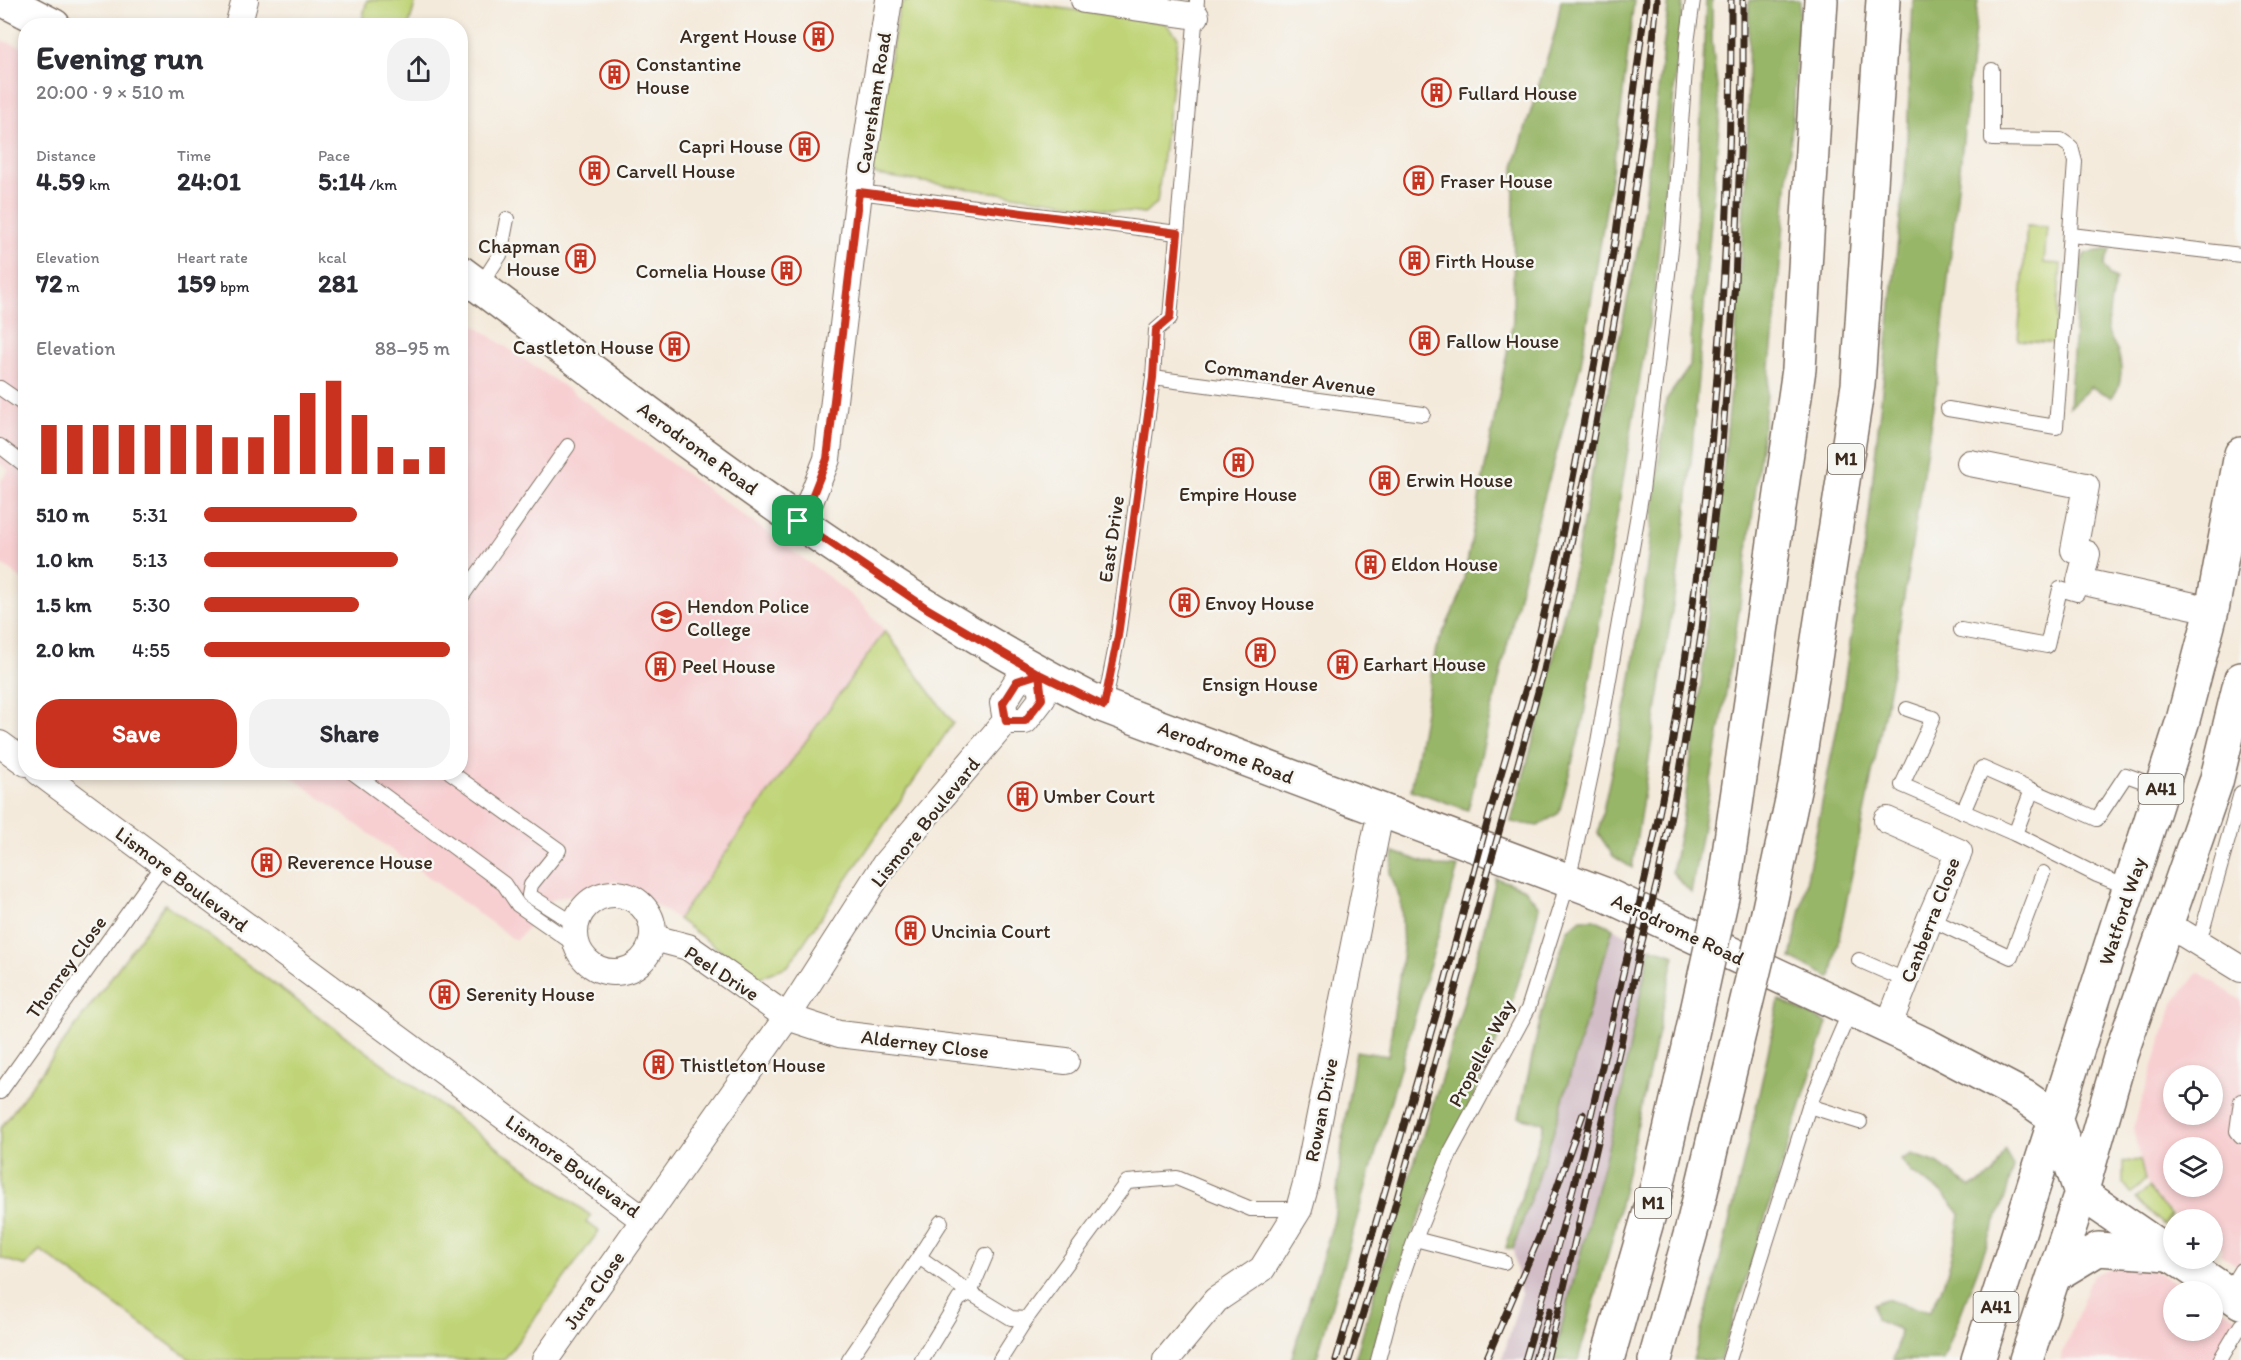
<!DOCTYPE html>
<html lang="en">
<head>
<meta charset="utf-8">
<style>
	body { margin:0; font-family:Itim,sans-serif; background:#f2f2f3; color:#2b2b33; height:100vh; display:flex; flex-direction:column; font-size:22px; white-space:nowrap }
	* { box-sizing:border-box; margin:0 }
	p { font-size:20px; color:#7c7c81 }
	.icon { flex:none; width:33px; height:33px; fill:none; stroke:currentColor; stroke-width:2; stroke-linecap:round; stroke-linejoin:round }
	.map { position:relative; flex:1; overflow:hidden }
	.sheet { position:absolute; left:18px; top:18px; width:450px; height:762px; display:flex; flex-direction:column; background:#fff; border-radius:24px; box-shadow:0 3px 9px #0003 }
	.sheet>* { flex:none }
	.tools { position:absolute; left:2163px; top:1065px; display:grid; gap:12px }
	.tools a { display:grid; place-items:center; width:60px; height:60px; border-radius:50%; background:#fff; box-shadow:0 3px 9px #0003; font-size:30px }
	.pin { position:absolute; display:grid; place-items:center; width:51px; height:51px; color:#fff; margin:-26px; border-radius:12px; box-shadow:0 3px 9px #0006 }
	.round { display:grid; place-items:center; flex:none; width:63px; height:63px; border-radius:24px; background:#f2f2f3 }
	.summary { display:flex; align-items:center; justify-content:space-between; height:102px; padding:0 18px }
	h1 { font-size:33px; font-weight:700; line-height:45px }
	.metrics { display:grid; grid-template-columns:repeat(3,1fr); gap:9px; height:102px; padding:6px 18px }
	.metrics div { display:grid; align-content:center }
	.metrics b { font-size:26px; font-weight:700 }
	.metrics small { font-size:16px; font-weight:400 }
	.metrics p { font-size:16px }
	.chart { height:168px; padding:12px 18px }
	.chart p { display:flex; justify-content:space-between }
	.chart svg { width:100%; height:108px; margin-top:6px; stroke:#c8321e; stroke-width:6 }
	.primary-button { display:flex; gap:12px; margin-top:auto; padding:12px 18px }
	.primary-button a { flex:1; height:69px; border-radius:24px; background:#c8321e; color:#fff; font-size:24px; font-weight:700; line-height:69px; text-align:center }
	.primary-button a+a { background:#f2f2f3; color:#2b2b33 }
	ul { padding:0 18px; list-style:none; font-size:20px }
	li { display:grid; grid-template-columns:96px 72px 1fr; align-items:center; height:45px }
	li i { height:15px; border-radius:8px; background:#c8321e }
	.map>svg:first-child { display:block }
	.built { fill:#f7cfd1; fill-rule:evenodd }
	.industrial { fill:#d2bdc6 }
	.green { fill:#c0d477; stroke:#7e7f4a; stroke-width:1.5 }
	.forest { fill:#98b668; stroke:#6a7043; stroke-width:1.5 }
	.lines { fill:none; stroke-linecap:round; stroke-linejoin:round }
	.lane-casing { stroke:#7c6d60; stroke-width:16 }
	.street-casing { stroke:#7c6d60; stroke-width:28 }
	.secondary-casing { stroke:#7c6d60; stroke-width:36 }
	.highway-casing { stroke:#7c6d60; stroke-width:36 }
	.lane { stroke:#fff; stroke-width:14 }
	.street { stroke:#fff; stroke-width:26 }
	.secondary { stroke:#fff; stroke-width:33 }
	.highway { stroke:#fff; stroke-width:33 }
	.rail-casing { stroke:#3b2a1e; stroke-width:7 }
	.rail { stroke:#f6f6f2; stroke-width:4.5; stroke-dasharray:14; stroke-linecap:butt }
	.highway-bridge-casing { stroke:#7c6d60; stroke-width:36; stroke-linecap:butt }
	.highway-bridge { stroke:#fff; stroke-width:33 }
	.route-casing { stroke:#fff; stroke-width:12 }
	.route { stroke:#c8321e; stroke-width:8 }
	.labels { text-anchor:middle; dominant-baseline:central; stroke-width:5; stroke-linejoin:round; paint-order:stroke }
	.shield { fill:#f6f6f2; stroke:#73675e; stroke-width:1.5 }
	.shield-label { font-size:18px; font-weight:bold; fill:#3b2a1e }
	.poi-label { font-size:20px; fill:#3b2a1e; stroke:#f6f6f2; text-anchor:start }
	.street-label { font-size:20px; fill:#3b2a1e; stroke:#f6f6f2 }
</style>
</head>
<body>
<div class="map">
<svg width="2241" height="1360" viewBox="0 0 2241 1360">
	<rect width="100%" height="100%" fill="#f6f6f2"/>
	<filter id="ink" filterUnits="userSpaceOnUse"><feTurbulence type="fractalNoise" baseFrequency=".0167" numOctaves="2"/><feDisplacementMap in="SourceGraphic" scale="12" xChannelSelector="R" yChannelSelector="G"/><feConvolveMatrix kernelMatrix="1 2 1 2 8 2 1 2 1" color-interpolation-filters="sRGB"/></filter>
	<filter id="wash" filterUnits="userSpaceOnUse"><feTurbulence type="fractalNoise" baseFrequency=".008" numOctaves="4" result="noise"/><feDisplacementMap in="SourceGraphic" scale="24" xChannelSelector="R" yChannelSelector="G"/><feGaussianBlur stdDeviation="1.35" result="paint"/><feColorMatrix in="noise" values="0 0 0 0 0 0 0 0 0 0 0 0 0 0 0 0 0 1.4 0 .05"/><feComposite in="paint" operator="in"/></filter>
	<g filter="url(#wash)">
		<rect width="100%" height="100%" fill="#f4eadb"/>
		<g class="built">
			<path d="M0,40L26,48L25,582L0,563V482L9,470L0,463Z"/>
			<path d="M461,316L575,394L826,575L860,603L885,631L678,919L616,881L549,901L516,941L286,773L460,772Z"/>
			<path d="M2198,972L2241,1000V1268L2220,1254L2222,1249L2213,1243L2212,1220L2178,1219L2156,1199L2144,1177L2133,1128L2173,1004ZM2174,1076H2212V1114H2174ZM2174,1148H2212V1186H2174Z"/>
			<path d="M2133,1259L2191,1291L2174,1292V1330H2212L2213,1304L2237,1317L2212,1360H2060L2093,1275Z"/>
		</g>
		<path class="industrial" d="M1613,928L1650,947L1626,1065L1623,1089L1553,1360H1502L1521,1295L1513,1249L1553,1134Z"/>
		<g class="green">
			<path d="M367,0H416L409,25H361Z"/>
			<path d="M909,0H1004L1165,23L1178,37L1157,203L1143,214L876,175L870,165L900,5Z"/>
			<path d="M2027,226L2047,227L2044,263L2061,264L2055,343L2018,340Z"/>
			<path d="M885,631L953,723L788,966L758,978L678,919Z"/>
			<path d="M165,904L591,1216L586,1222L599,1231L504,1360H191L40,1250L26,1266L0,1258V1129Z"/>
			<path d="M2140,1160L2145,1180L2131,1194L2123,1184V1162Z"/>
			<path d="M2149,1187L2156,1199L2171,1215L2164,1225L2136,1199Z"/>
		</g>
		<g class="forest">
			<path d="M1561,0H1634L1619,128L1581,364L1532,541L1468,810L1411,790L1436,648L1461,594L1513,321L1514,166L1556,29Z"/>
			<path d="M1669,0H1683L1655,287L1583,721L1559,813L1538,826L1511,822L1542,708L1574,570L1600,431L1640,239Z"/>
			<path d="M1706,0H1712V41L1720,114L1686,521L1632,868L1613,856L1598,833L1629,691L1643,601L1666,400L1690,366Z"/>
			<path d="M1749,0H1800C1790,181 1773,361 1749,541C1733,659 1712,776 1691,893L1672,872L1682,822L1700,694L1734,363L1747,158Z"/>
			<path d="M1913,0H1978L1937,382L1892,675L1831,978L1791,958L1838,723L1868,524L1906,163Z"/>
			<path d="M2110,249L2104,266L2109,276L2116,279C2111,296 2108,313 2108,331C2109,337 2113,342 2116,348C2123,362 2123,386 2112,397L2091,387L2069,407L2080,264L2086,253Z"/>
			<path d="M1394,852L1435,866L1458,867L1316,1360H1291L1334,1220L1345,1119L1356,1051L1388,1056L1403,950L1401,902L1390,873Z"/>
			<path d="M1496,878L1525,889L1539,907C1514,1022 1459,1123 1414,1230C1396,1272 1384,1317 1370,1360H1355L1399,1209L1444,1070L1481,941Z"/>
			<path d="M1581,919H1594L1613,928L1553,1134L1513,1249L1506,1248L1544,1123L1519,1117L1542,1012L1567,931Z"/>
			<path d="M1650,947L1675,955L1613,1236L1578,1360H1553L1623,1089L1626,1065Z"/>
			<path d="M1779,1000L1827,1023L1720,1360H1693C1727,1241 1754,1121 1779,1000Z"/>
			<path d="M2005,1150L2013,1167L2006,1195L1943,1360H1893L1897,1348L1900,1330L1876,1320L1873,1304L1886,1299L1929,1312C1948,1283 1954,1248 1960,1214L1943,1193L1912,1173L1901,1160L1912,1154L1937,1163L1971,1187L1993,1175Z"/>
		</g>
	</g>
	<g filter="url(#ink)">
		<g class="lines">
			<defs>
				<g id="lane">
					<path d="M859,192L1177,233"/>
					<path d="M2071,235L2241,255"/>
					<path d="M480,286L500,255L507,219"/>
					<path d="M1153,378L1423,414"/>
					<path d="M0,388L26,406"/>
					<path d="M1948,409L2056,427L2075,162L2071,147L2061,140L1992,139V70"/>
					<path d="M0,446L26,466"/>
					<path d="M460,599L568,446"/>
					<path d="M1961,630L2047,646L2060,589L2077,594L2080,581"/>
					<path d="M1104,706L1118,636L1153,378L1156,330L1170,318L1197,0"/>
					<path d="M1907,709L1933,718L1902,785L2015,834L2097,875L2130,888"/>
					<path d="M352,772L504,884L518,905L577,946"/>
					<path d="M450,772L559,850L531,885L529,895L575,924"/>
					<path d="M1963,812L1982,768L2097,819L2126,775L2162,788"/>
					<path d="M2015,834L2032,790"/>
					<path d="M1930,919L2011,957L2043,873"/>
					<path d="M2199,942L2241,793"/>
					<path d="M1859,960L1907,981"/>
					<path d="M0,1092L163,864"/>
					<path d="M2241,1101L2237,1131L2241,1136"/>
					<path d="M1809,1106L1860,1122"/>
					<path d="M1415,1239L1504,1262"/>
					<path d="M919,1257L941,1222"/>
					<path d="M2227,1293L2241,1270"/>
					<path d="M849,1360L919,1257L970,1293L1011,1318L1026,1319L1127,1182L1177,1178L1251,1209H1299"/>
					<path d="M922,1360L959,1299L970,1293L986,1255"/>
					<path d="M1000,1360L1026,1319"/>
					<path d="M1378,1360L1394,1300L1415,1239L1451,1151L1528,1009L1563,898L1574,855L1598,742L1642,491L1673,232L1687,43L1693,0"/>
					<path d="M1729,1360L1809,1106L1850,1011"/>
					<path d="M2220,1360L2241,1325"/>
				</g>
				<g id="street">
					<path d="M1084,0L1196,16"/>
					<path d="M238,26L245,0"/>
					<path d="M1970,463L2086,486L2074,550L2087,554L2080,581L2212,610"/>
					<path d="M798,521L808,507L827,459L859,192L889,0"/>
					<path d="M0,744L26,763"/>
					<path d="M39,772L644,1220L787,1017L885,864L1006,721L1003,703L1017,681L1039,674L1042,699L1025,721H1006"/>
					<path d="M1887,820L1959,852L1930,919L1888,1027"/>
					<circle cx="614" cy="933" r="39"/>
					<path d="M2164,927L2184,934L2241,969"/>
					<path d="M654,938L688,947L787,1017L839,1034L1066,1061"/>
					<path d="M545,1360L644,1220"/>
					<path d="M1166,1360L1216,1300L1262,1269L1299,1209L1307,1180L1377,829L1383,811"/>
				</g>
				<g id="secondary">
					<path d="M4,0L54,26"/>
					<path d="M460,272C668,426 871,590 1104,706L1604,894L1926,1045L2025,1097L2055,1118L2081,1193L2174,1257"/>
					<path d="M2176,1258L2241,1302"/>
					<path d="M2055,1275L2098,1249L2168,1254"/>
				</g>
				<g id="highway">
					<path d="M1724,888L1799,369L1821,0"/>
					<path d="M1768,913L1795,786L1858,385L1883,0"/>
					<path d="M1607,1360L1657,1187L1690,1043"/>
					<path d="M1655,1360L1694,1221L1734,1054"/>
					<path d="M1978,1360L2183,720L2212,610L2241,454"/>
					<path d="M2026,1360L2081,1193L2121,1054L2216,782L2241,679"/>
				</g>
			</defs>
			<use href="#lane" class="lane-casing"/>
			<use href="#street" class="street-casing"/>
			<use href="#secondary" class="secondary-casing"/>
			<use href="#highway" class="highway-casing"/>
			<use href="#lane" class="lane"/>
			<use href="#street" class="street"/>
			<use href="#secondary" class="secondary"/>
			<use href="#highway" class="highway"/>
			<defs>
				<g id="rail">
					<path d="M1336,1360L1436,1015L1490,812L1530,674L1561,541L1595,362L1615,241L1646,0"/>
					<path d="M1349,1360L1391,1220L1544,670L1592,445L1627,250L1645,118L1657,0"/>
					<path d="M1486,1360L1540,1235L1583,1114"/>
					<path d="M1525,1360C1547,1284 1569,1209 1587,1132C1600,1078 1611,1024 1624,970C1642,893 1660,817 1673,739C1713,496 1732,247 1731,0"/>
					<path d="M1535,1360L1550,1310"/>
					<path d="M1547,1360L1621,1043L1640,950L1658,878L1680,771L1702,629L1721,457L1735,282L1743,78V0"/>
				</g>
			</defs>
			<use href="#rail" class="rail-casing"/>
			<use href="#rail" class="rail"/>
			<defs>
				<g id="highway-bridge">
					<path d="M1690,1043L1724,888"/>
					<path d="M1734,1054L1768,913"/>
				</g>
			</defs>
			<use href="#highway-bridge" class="highway-bridge-casing"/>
			<use href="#highway-bridge" class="highway-bridge"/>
		</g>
	</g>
	<g class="lines" filter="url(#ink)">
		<defs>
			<path id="route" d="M798,521L928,609L1039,674L1017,681L1003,703L1006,721H1025L1042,699L1039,674L1104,706L1118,636L1153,378L1156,330L1170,318L1178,233L859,192L827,459L808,507L798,521"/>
		</defs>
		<use href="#route" class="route-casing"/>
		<use href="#route" class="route"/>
	</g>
	<defs>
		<symbol id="building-ring" viewBox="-11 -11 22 22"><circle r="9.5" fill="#f6f6f2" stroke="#c8321e" stroke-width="1.5"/><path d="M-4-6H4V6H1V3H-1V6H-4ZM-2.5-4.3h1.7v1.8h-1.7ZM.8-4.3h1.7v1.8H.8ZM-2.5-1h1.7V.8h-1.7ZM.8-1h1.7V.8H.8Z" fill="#c8321e"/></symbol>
		<symbol id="university-ring" viewBox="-11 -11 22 22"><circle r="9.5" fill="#f6f6f2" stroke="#c8321e" stroke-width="1.5"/><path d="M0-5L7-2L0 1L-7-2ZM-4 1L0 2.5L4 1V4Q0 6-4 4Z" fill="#c8321e"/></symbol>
	</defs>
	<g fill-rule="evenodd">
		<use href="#building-ring" x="802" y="20" width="33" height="33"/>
		<use href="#building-ring" x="598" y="58" width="33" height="33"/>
		<use href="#building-ring" x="1420" y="76" width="33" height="33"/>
		<use href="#building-ring" x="788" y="130" width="33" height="33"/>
		<use href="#building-ring" x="578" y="154" width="33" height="33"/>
		<use href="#building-ring" x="1402" y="164" width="33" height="33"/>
		<use href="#building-ring" x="564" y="242" width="33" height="33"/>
		<use href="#building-ring" x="1398" y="244" width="33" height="33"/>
		<use href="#building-ring" x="770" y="254" width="33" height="33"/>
		<use href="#building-ring" x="1408" y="324" width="33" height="33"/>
		<use href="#building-ring" x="658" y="330" width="33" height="33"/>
		<use href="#building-ring" x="1222" y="446" width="33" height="33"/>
		<use href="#building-ring" x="1368" y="464" width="33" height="33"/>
		<use href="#building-ring" x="1354" y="548" width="33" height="33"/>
		<use href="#building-ring" x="1168" y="586" width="33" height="33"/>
		<use href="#university-ring" x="650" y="600" width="33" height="33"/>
		<use href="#building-ring" x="1244" y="636" width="33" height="33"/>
		<use href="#building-ring" x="1326" y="648" width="33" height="33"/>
		<use href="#building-ring" x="644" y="650" width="33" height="33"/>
		<use href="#building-ring" x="1006" y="780" width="33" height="33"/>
		<use href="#building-ring" x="250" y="846" width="33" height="33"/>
		<use href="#building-ring" x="894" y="914" width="33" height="33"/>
		<use href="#building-ring" x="428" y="978" width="33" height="33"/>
		<use href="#building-ring" x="642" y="1048" width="33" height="33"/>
	</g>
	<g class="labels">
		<g class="shield">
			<rect x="1828" y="444" width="36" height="30" rx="4.5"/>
			<rect x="2138.5" y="774" width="45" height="30" rx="4.5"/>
			<rect x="1635" y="1188" width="36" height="30" rx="4.5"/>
			<rect x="1973.5" y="1292" width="45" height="30" rx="4.5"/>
		</g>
		<g class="shield-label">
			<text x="1846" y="459">M1</text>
			<text x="2161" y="789">A41</text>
			<text x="1653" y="1203">M1</text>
			<text x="1996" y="1307">A41</text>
		</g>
		<g class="poi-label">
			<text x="797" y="36" text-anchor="end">Argent House</text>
			<text x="636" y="64">Constantine<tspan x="636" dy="23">House</tspan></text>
			<text x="1458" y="93">Fullard House</text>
			<text x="783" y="146" text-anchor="end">Capri House</text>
			<text x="616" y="171">Carvell House</text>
			<text x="1440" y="181">Fraser House</text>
			<text x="560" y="246" text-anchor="end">Chapman<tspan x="560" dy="23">House</tspan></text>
			<text x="1435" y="261">Firth House</text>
			<text x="766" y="271" text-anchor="end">Cornelia House</text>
			<text x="1446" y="341">Fallow House</text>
			<text x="654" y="347" text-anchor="end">Castleton House</text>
			<text x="1406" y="480">Erwin House</text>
			<text x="1238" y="494" text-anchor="middle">Empire House</text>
			<text x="1391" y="564">Eldon House</text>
			<text x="1205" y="603">Envoy House</text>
			<text x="687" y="606">Hendon Police<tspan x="687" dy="23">College</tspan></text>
			<text x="1363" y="664">Earhart House</text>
			<text x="682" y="666">Peel House</text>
			<text x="1260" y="684" text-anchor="middle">Ensign House</text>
			<text x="1043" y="796">Umber Court</text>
			<text x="287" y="862">Reverence House</text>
			<text x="931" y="931">Uncinia Court</text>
			<text x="466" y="994">Serenity House</text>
			<text x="680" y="1065">Thistleton House</text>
		</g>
		<g class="street-label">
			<text transform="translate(873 103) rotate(-81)">Caversham Road</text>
			<text transform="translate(1290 377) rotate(8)">Commander Avenue</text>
			<text transform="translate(698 448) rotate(36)">Aerodrome Road</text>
			<text transform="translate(1111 539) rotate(-82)">East Drive</text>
			<text transform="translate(1226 752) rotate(21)">Aerodrome Road</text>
			<text transform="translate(925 822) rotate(-51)">Lismore Boulevard</text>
			<text transform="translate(182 879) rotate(37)">Lismore Boulevard</text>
			<text transform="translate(2122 911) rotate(-72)">Watford Way</text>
			<text transform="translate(1930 920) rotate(-69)">Canberra Close</text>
			<text transform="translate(1678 929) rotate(25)">Aerodrome Road</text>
			<text transform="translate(66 967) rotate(-54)">Thonrey Close</text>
			<text transform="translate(722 973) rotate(33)">Peel Drive</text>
			<text transform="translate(925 1044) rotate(7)">Alderney Close</text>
			<text transform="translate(1481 1053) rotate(-62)">Propeller Way</text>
			<text transform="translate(1321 1110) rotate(-79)">Rowan Drive</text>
			<text transform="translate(573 1166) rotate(36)">Lismore Boulevard</text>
			<text transform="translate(594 1290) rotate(-55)">Jura Close</text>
		</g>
	</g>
</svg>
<div class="tools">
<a><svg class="icon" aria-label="locate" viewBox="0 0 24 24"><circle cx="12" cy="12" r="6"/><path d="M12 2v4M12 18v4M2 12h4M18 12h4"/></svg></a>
<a><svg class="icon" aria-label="layers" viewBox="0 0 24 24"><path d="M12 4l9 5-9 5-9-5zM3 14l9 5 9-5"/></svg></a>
<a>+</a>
<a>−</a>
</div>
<div class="pin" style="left:798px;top:521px;background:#1e9e55"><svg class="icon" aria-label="arrive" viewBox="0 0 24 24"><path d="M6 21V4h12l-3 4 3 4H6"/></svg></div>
<section class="sheet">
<div class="summary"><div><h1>Evening run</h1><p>20:00 · 9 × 510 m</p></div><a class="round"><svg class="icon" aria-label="share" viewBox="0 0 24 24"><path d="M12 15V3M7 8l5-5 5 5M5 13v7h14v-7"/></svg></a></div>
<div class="metrics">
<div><p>Distance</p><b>4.59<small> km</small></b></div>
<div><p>Time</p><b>24:01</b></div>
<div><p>Pace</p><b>5:14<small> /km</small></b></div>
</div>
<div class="metrics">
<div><p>Elevation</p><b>72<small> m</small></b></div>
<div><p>Heart rate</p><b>159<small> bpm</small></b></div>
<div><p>kcal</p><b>281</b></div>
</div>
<div class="chart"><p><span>Elevation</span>88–95 m</p>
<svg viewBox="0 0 160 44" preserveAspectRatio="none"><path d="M5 44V24M15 44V24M25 44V24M35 44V24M45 44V24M55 44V24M65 44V24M75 44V29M85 44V29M95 44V20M105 44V11M115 44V6M125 44V20M135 44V33M145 44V38M155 44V33"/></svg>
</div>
<ul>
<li><b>510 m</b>5:31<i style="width:62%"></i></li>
<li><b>1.0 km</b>5:13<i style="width:79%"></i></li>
<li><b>1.5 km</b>5:30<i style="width:63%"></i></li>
<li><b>2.0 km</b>4:55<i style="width:100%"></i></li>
</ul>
<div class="primary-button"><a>Save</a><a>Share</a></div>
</section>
</div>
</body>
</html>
